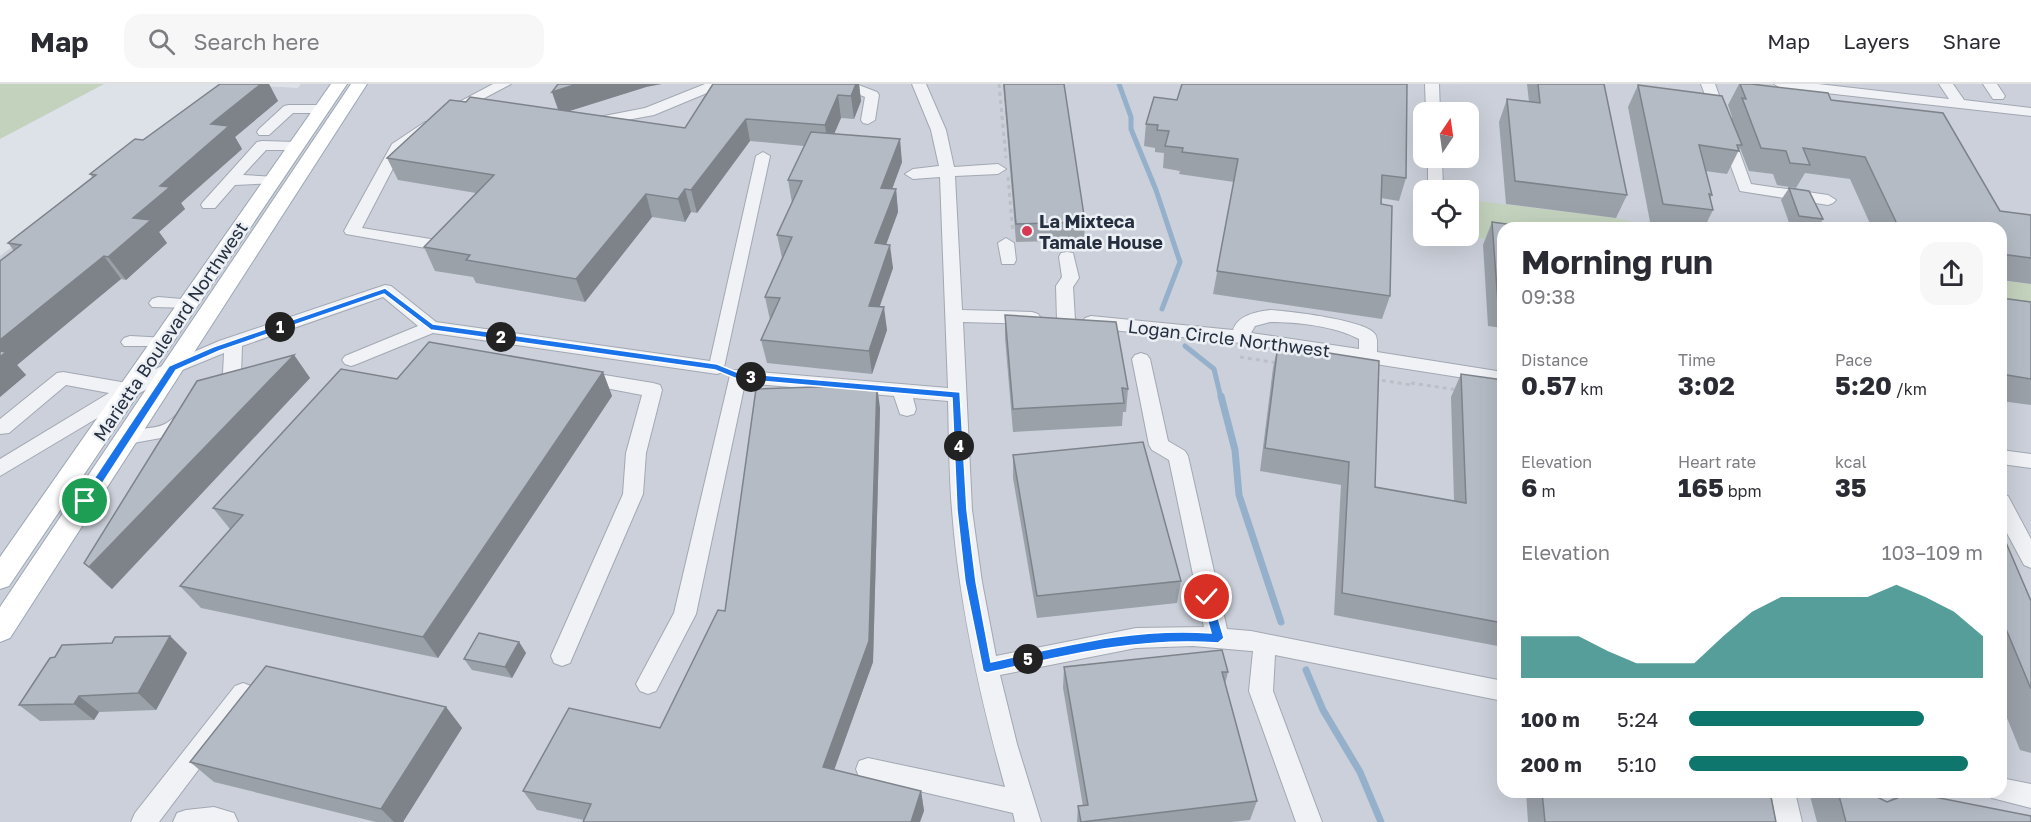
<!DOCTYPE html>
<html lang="en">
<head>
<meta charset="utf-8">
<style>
	body { margin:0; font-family:"Golos Text",sans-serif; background:#f7f7f7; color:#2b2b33; height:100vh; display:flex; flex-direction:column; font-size:22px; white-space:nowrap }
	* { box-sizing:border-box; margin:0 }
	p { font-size:20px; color:#7c7c81 }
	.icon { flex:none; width:33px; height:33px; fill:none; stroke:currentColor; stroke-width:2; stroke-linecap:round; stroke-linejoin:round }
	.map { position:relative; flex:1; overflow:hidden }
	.panel { position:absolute; left:1497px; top:138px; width:510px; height:576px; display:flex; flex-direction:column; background:#fff; border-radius:18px; box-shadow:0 6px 24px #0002 }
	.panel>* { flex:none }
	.needle { width:39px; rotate:13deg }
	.tools { position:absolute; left:1413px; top:18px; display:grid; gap:12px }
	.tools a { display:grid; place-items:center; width:66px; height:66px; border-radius:12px; background:#fff; box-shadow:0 6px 24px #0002; font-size:30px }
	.pin { position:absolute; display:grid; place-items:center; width:51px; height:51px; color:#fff; margin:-26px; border:3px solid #fff; border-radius:50%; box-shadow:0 2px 6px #0007 }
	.km { position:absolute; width:30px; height:30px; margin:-15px; border-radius:50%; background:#222; color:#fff; font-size:16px; line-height:30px; text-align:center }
	.round { display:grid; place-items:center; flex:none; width:63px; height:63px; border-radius:18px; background:#f7f7f7 }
	.headline { display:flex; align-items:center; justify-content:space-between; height:102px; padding:0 24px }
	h1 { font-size:33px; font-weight:700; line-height:45px }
	.figures { display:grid; grid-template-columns:repeat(3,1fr); gap:9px; height:102px; padding:6px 24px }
	.figures div { display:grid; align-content:center }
	.figures b { font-size:26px; font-weight:700 }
	.figures small { font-size:16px; font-weight:400 }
	.figures p { font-size:16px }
	.chart { height:168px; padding:12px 24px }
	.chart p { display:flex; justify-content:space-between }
	.chart svg { width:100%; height:108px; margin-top:6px; fill:#0f766e; opacity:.7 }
	ul { padding:0 24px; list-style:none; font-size:20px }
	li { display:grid; grid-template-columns:96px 72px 1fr; align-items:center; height:45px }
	li i { height:15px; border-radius:8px; background:#0f766e }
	header { display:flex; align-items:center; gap:36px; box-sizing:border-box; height:84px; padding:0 30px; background:#fff; border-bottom:2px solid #e1e1e2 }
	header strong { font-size:28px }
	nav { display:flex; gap:33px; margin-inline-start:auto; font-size:21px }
	.search { width:420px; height:54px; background:#f7f7f7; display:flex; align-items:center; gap:15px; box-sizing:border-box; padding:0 21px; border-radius:18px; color:#7c7c81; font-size:22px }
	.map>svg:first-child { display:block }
	.built { fill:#cbd0da; fill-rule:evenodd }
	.green { fill:#c3d2bd }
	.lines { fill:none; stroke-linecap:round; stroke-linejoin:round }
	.stream-far1 { stroke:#95b0cb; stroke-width:5 }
	.stream { stroke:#95b0cb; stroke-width:7 }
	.minor-casing { stroke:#a2a8b2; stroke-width:2 }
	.major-casing { stroke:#9ba6b4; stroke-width:2 }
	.path { stroke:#bbbfc6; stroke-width:3; stroke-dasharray:4 4; stroke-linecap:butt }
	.minor { fill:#f0f2f6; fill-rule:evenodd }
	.major { fill:#fff; fill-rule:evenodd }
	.wall { fill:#9ba1a9 }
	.shaded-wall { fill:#7e838a }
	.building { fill:#b4bbc5; stroke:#7e838a; stroke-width:1.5 }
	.route { fill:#1a73e8; stroke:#fff; stroke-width:1.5 }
	.poi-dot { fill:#d73853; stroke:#ecf0f5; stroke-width:2 }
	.labels { text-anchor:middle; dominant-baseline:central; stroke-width:5; stroke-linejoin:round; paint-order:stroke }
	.poi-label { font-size:18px; font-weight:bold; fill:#252f3f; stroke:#ecf0f5; text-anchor:start }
	.street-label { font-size:18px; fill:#252f3f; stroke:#ecf0f5 }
</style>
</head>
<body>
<header>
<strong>Map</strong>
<div class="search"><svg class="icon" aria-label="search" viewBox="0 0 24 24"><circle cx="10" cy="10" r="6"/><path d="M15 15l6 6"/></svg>Search here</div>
<nav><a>Map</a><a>Layers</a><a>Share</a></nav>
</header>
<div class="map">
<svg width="2031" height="738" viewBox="0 0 2031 738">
	<rect width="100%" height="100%" fill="#dde1e8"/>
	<path class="built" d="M229,0L298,4L301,0H2031V738H0V172ZM1424,28H1468V74H1424ZM1424,106H1468V152H1424ZM1503,144H2001V708H1503Z"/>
	<g class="green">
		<path d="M0,0H104L0,55Z"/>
		<path d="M1469,116L1616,134L1660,144H1503V157L1462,152H1468Z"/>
		<path d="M2001,196L2031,200V233L2001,229Z"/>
	</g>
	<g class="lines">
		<g class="stream-far1">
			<path d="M1119,0L1131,33V45L1156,106L1180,178L1162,225"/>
			<path d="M1185,262L1214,285L1221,314"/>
		</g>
		<g class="stream">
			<path d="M1221,312L1235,366L1239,411L1281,538"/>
			<path d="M1306,586L1323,626L1360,688L1381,738"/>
		</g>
		<defs>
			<g id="minor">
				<path d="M493,0H511L458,28L453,29L446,25Z"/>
				<path d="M705,0H732L730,3L719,4L654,31L594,42L587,38L594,34L645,24Z"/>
				<path d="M775,0H856L877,8L879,11L875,36L868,40L863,39L861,36L865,13L853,8L782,4Z"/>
				<path d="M912,0H926L946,46L954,83L998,80L1006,85L998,90L955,92L962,226L1032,228L1038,230L1041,234L1038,238L1032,240L963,238L972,426L982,498L996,572L1136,544L1204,543L1169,376L1152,366L1149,361L1132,275L1135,271L1141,269L1147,271L1150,275L1168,357L1185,367L1188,372L1227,545L1251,547L1503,597V617L1275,571L1273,607L1322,738H1296L1249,607L1253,567H1251L1193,562L1136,564L1000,591L1017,660L1041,738H1015L1013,729L859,693L856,685L859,677L868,674L1005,703C980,613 959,520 952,426C949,390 949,353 948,317L913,314L916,325L914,330L907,332L900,330L894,312L745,299L696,530L656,607L648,610L640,607L636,600L674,529L731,287L737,286L948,304L940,93L913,95L905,90L913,85L939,82L931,46Z"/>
				<path d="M1425,0H1439L1440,28H1426Z"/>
				<path d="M1701,0H1715L1751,100L1828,111L1836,116L1833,119L1828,121L1740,107Z"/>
				<path d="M1774,0H1818L1949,15L1939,0H1953L1964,16L2031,24V32L1781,4Z"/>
				<path d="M1983,0H1997L2005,12L2003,15H1993Z"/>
				<path d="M289,21H321L328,25L321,29H293L269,51H259L257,48L259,45L284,22Z"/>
				<path d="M425,38L432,42L403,65L362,144L443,157L449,158L451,162L449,166L443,167L346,150L344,147L392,60Z"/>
				<path d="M262,57L296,58L303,62L296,66H266L243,91L278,93L281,96L278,99L235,101L215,124H203L201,121L203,118L257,58Z"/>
				<path d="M763,68L770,72L723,288L717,290L433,249L357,280L351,282L345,280L342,276L345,272L418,242L383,213L242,262L241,291C234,302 222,313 209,310L207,305L223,289L224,269L180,287L136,311L0,392V375L109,309L66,301L9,349L0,350V335L57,289L63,288L127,299L168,279L219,257L385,201L391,202L436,238L710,277L756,72Z"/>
				<path d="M1428,74H1442L1443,106H1428Z"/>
				<path d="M1006,154L1014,159L1016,176L1014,180H1002L998,159Z"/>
				<path d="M1067,168L1073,169L1079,194L1073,203L1075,236L1072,240H1060L1057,236L1056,202L1062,193L1059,173L1061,169Z"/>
				<path d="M158,213L194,216L197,220L194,224L152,223L149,219L152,215Z"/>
				<path d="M1270,226C1288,227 1366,236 1375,250C1378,254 1377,263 1377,268L1503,288V300L1241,259L1091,244L1085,242L1082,238L1085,234L1091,232L1233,246C1238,231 1256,228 1270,226ZM1270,238C1298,238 1334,242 1359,255V265L1251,249L1255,242Z"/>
				<path d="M130,252L168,254L171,258L168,262H124L121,258L124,254Z"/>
				<path d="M580,287L653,299L660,301L662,306L646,369L643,410L573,572L570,579L562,582L554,579L551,572L623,410L626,369L642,311L574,298L571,293L574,288Z"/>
				<path d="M185,326L192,328L194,333L177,351L128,360L121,358L118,353L121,348C134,344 153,346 165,340C173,336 176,329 185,326Z"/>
				<path d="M2001,366L2031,370V384L2001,380Z"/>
				<path d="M2001,410L2008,412L2031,455V484L2024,481L2001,438Z"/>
				<path d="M243,599L251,602L255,609L251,616L159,738H131L135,729L235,602Z"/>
				<path d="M2001,694L2031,700V724L1992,714L1989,708H2001Z"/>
				<path d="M1771,708H1795L1802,738H1776Z"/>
				<path d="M214,723L234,729L238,738H173L177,729L186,726Z"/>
			</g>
			<g id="major">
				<path d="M331,0H347L9,502L0,505V473Z"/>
				<path d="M351,0H367L10,554L0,558V523Z"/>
			</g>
		</defs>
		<use href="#minor" class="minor-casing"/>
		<use href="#major" class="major-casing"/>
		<g class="path">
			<path d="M999,0L1006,74"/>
			<path d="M1008,93L1013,149"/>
			<path d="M1240,273L1278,279"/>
			<path d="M1374,295L1411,301"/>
			<path d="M1411,299L1458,306"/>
		</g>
		<use href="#minor" class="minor"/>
		<use href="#major" class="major"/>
	</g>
	<g class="wall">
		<path d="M220,0H269L278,17L235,53L242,65L181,119L185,125L159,148L167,159L126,196L121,195L17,281L26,291L0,313L14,167L8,159L92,93L90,90L143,56Z"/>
		<path d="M713,0H859L861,17L854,35L841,34L834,50L902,78L892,105H896L898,128L886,160L893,184L879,223L887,246L872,290L767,279L761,256L770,236L765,213L782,174L777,151L792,119L788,96L804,62L750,57L697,129L691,128L685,138L652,133L585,218L476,199L473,193L435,187L424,163L476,109L398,96L387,74L466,18L558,26L552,8L646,3L569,27L685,44Z"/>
		<path d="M1003,0H1064L1085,138L1084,156L1016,158Z"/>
		<path d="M1527,0H1604L1627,111L1616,134L1506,120L1499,38L1507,15L1529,18Z"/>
		<path d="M1739,0H1751L1831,16L2000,127L2031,131V200L2001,196V144H1872L1850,95L1805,89L1796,104L1777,101L1773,90L1749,87L1740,64L1727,90L1705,87L1712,111L1710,114L1713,126L1704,144H1661L1651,143L1628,23L1638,1L1731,35L1732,33L1728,21Z"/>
		<path d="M1154,13L1406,94L1399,117L1381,114L1390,212L1382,235L1213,210L1234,98L1179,90L1180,87L1163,84L1164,69L1155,68V64L1144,62L1146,40Z"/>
		<path d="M1789,104L1823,135L1818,144H1791L1781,116Z"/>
		<path d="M1492,138L1503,144V244L1488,242L1483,161Z"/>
		<path d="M2001,214L2031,218V321L2001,317Z"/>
		<path d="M1005,231L1128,305L1126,328H1123L1122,342L1013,348L1005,254Z"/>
		<path d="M1278,261L1375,403L1454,417L1451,313L1461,290L1503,296V563L1334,531L1341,401L1260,387L1273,284Z"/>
		<path d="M294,271L310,294L112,505L107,501L84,479Z"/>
		<path d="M603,288L612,312L438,574L201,524L180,502L230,445L213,424L397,295Z"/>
		<path d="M880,324L873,578L834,686L921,707L924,727L584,736L537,726L523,707L660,644Z"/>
		<path d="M1013,371L1181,497L1177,519L1037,534L1013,394Z"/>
		<path d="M2001,447L2031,517V669L2020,666L2001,619Z"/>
		<path d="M170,552L187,569L156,626L99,628L94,636L40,637L19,621L112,559Z"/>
		<path d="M519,558L526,569L512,594L472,586L464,575Z"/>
		<path d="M1064,583L1228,588L1225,600L1257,717L1250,736L1232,738H1077L1078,722H1083L1063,604Z"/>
		<path d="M446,623L462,644L403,738H376L214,698L190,678Z"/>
		<path d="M1526,708H1770L1776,738H1528Z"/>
		<path d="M1816,708H1875L1877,713L1887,718L1901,708H1909L2031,738H1817L1810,712Z"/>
	</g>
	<g class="shaded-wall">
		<path d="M261,0H269L278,17L235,53L242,65L181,119L185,125L159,148L167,159L126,196L108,173L133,134L211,40Z"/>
		<path d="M577,0H662L646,3L560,30L552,8Z"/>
		<path d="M856,0H859L861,17L854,35L851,12Z"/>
		<path d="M838,11L841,34L828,64L825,41Z"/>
		<path d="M746,35L750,57L697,129L691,106Z"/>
		<path d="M900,55L902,78L884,127L881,104Z"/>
		<path d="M685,105L691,128L685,138L678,115Z"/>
		<path d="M896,105L898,128L878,183L875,159Z"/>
		<path d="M646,110L652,133L585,218L576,195Z"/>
		<path d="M890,161L893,184L872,245L869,222Z"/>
		<path d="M104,172L121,195L17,281L26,291L0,313V256Z"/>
		<path d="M884,223L887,246L872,290L869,267Z"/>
		<path d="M294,271L310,294L112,505L89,483Z"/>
		<path d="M603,288L612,312L438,574L423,553Z"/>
		<path d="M877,301L880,324L873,578L828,703L823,683Z"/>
		<path d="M170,552L187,569L156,626L138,609Z"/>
		<path d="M519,558L526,569L512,594L505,583Z"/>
		<path d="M79,612L99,628L94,636L74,620Z"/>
		<path d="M446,623L462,644L403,738H394L381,725Z"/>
		<path d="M921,707L924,727L920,738H911Z"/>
	</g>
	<g class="building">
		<path d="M220,0H261L211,40L229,42L160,102L170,103L133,134L151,136L108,173L104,172L0,256V177L21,161L8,159L96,91L90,90L135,55L143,56Z"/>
		<path d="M558,0H577L552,8Z"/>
		<path d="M713,0H856L851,12L838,11L825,41L746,35L691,106L685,105L678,115L646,110L576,195L466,176L470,171L424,163L494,91L387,74L450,16L466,18L470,13L685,44Z"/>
		<path d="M1004,0H1064L1085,138L1016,140Z"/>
		<path d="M1182,0H1407L1406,94L1382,91L1381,120L1392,122L1390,212L1217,187L1238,75L1182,68L1183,64L1165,62L1169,47L1157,46L1158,41L1146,40L1154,13L1177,16Z"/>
		<path d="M1538,0H1604L1627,111L1515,97L1507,15L1540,19Z"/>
		<path d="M1740,0H1751L1828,9L1831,16L1943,29L2000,127L2031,131V174L2001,170V144H1899L1865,73L1803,64L1810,81L1790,79L1786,67L1761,64L1742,14L1746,15Z"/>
		<path d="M1638,1L1722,12L1742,61H1737L1739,67L1699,61L1712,111L1709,110L1713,126L1663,120Z"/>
		<path d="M811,48L900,55L881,104L896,105L875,159L890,161L869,222L884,223L869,267L761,256L780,214L765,213L792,153L777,151L802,97L788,96Z"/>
		<path d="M1789,104L1809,107L1823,135L1799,132Z"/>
		<path d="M1492,138L1535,144H1503V219H1498Z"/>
		<path d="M2001,214L2031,218V295L2001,290Z"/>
		<path d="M1005,231L1116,238L1128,305L1122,304L1124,319L1013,325Z"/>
		<path d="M429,258L603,288L423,553L180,502L243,431L213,424L341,285L397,295Z"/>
		<path d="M1278,261L1379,277L1375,403L1466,419L1461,290L1503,296V539L1342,509L1349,378L1265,364Z"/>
		<path d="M0,267L6,268L0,273Z"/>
		<path d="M294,271L89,483L84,479L197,297Z"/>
		<path d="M877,301L869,557L823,683L921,707L911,738H583L591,720L523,707L569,624L660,644L718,526L725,527L756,305Z"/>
		<path d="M1143,358L1181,497L1037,512L1013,371Z"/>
		<path d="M2001,447L2031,517V605L2001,533Z"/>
		<path d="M479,549L519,558L505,583L464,575Z"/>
		<path d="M170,552L138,609L79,612L74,620L19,621L50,574L55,573L62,561L112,559L115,553Z"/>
		<path d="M1222,566L1228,588H1222L1257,717L1081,738L1078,722L1088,721L1064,583Z"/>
		<path d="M266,582L446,623L381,725L190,678Z"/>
		<path d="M1542,708H1770L1776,738H1545Z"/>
		<path d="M1838,708H1875L1877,713L1887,718L1898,714L1902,708H1909L2031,732V738H1846Z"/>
	</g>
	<path class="route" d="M385,204L433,240L717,280L739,289L960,308L967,426L976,498L991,578C1064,562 1136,543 1211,549L1201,513L1207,509L1212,513L1224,554L1218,559C1139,553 1064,572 987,589L983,587L965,498L957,426L952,314L737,295L715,286L431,246L384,210L219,267L176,286L89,420H81V414L169,282L213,263Z"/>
	<circle class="poi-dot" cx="1027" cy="147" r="6"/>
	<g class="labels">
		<g class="poi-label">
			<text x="1039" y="137">La Mixteca<tspan x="1039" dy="21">Tamale House</tspan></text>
		</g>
		<g class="street-label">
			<text transform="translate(170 247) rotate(-56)">Marietta Boulevard Northwest</text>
			<text transform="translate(1229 254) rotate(7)">Logan Circle Northwest</text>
		</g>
	</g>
</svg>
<div class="tools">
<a><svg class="needle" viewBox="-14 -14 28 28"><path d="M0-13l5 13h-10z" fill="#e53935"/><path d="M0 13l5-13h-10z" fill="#7c7c81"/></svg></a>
<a><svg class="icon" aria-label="locate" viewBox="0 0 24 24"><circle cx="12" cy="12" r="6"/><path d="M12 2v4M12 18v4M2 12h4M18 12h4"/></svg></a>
</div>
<div class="pin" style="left:85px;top:417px;background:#1e9e55"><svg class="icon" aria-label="arrive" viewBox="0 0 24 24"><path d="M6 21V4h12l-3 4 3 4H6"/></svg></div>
<div class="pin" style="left:1207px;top:513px;background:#d93025"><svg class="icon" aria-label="check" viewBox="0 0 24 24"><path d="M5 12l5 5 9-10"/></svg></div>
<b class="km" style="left:280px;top:243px">1</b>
<b class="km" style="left:501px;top:253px">2</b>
<b class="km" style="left:751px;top:293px">3</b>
<b class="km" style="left:959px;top:362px">4</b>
<b class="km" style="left:1028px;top:575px">5</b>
<section class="panel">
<div class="headline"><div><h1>Morning run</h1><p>09:38</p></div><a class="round"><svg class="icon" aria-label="share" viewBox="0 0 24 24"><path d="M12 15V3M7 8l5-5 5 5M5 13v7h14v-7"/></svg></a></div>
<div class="figures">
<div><p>Distance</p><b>0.57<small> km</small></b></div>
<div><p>Time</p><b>3:02</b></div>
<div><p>Pace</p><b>5:20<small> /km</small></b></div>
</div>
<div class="figures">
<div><p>Elevation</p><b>6<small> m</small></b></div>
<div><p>Heart rate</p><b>165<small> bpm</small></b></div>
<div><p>kcal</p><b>35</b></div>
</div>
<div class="chart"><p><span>Elevation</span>103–109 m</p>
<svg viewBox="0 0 160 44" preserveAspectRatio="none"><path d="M0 44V27L10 27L20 27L30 33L40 38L50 38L60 38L70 27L80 17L90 11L100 11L110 11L120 11L130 6L140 11L150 17L160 27V44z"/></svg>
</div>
<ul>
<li><b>100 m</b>5:24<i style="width:80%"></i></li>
<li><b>200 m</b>5:10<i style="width:95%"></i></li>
</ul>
</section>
</div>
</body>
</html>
